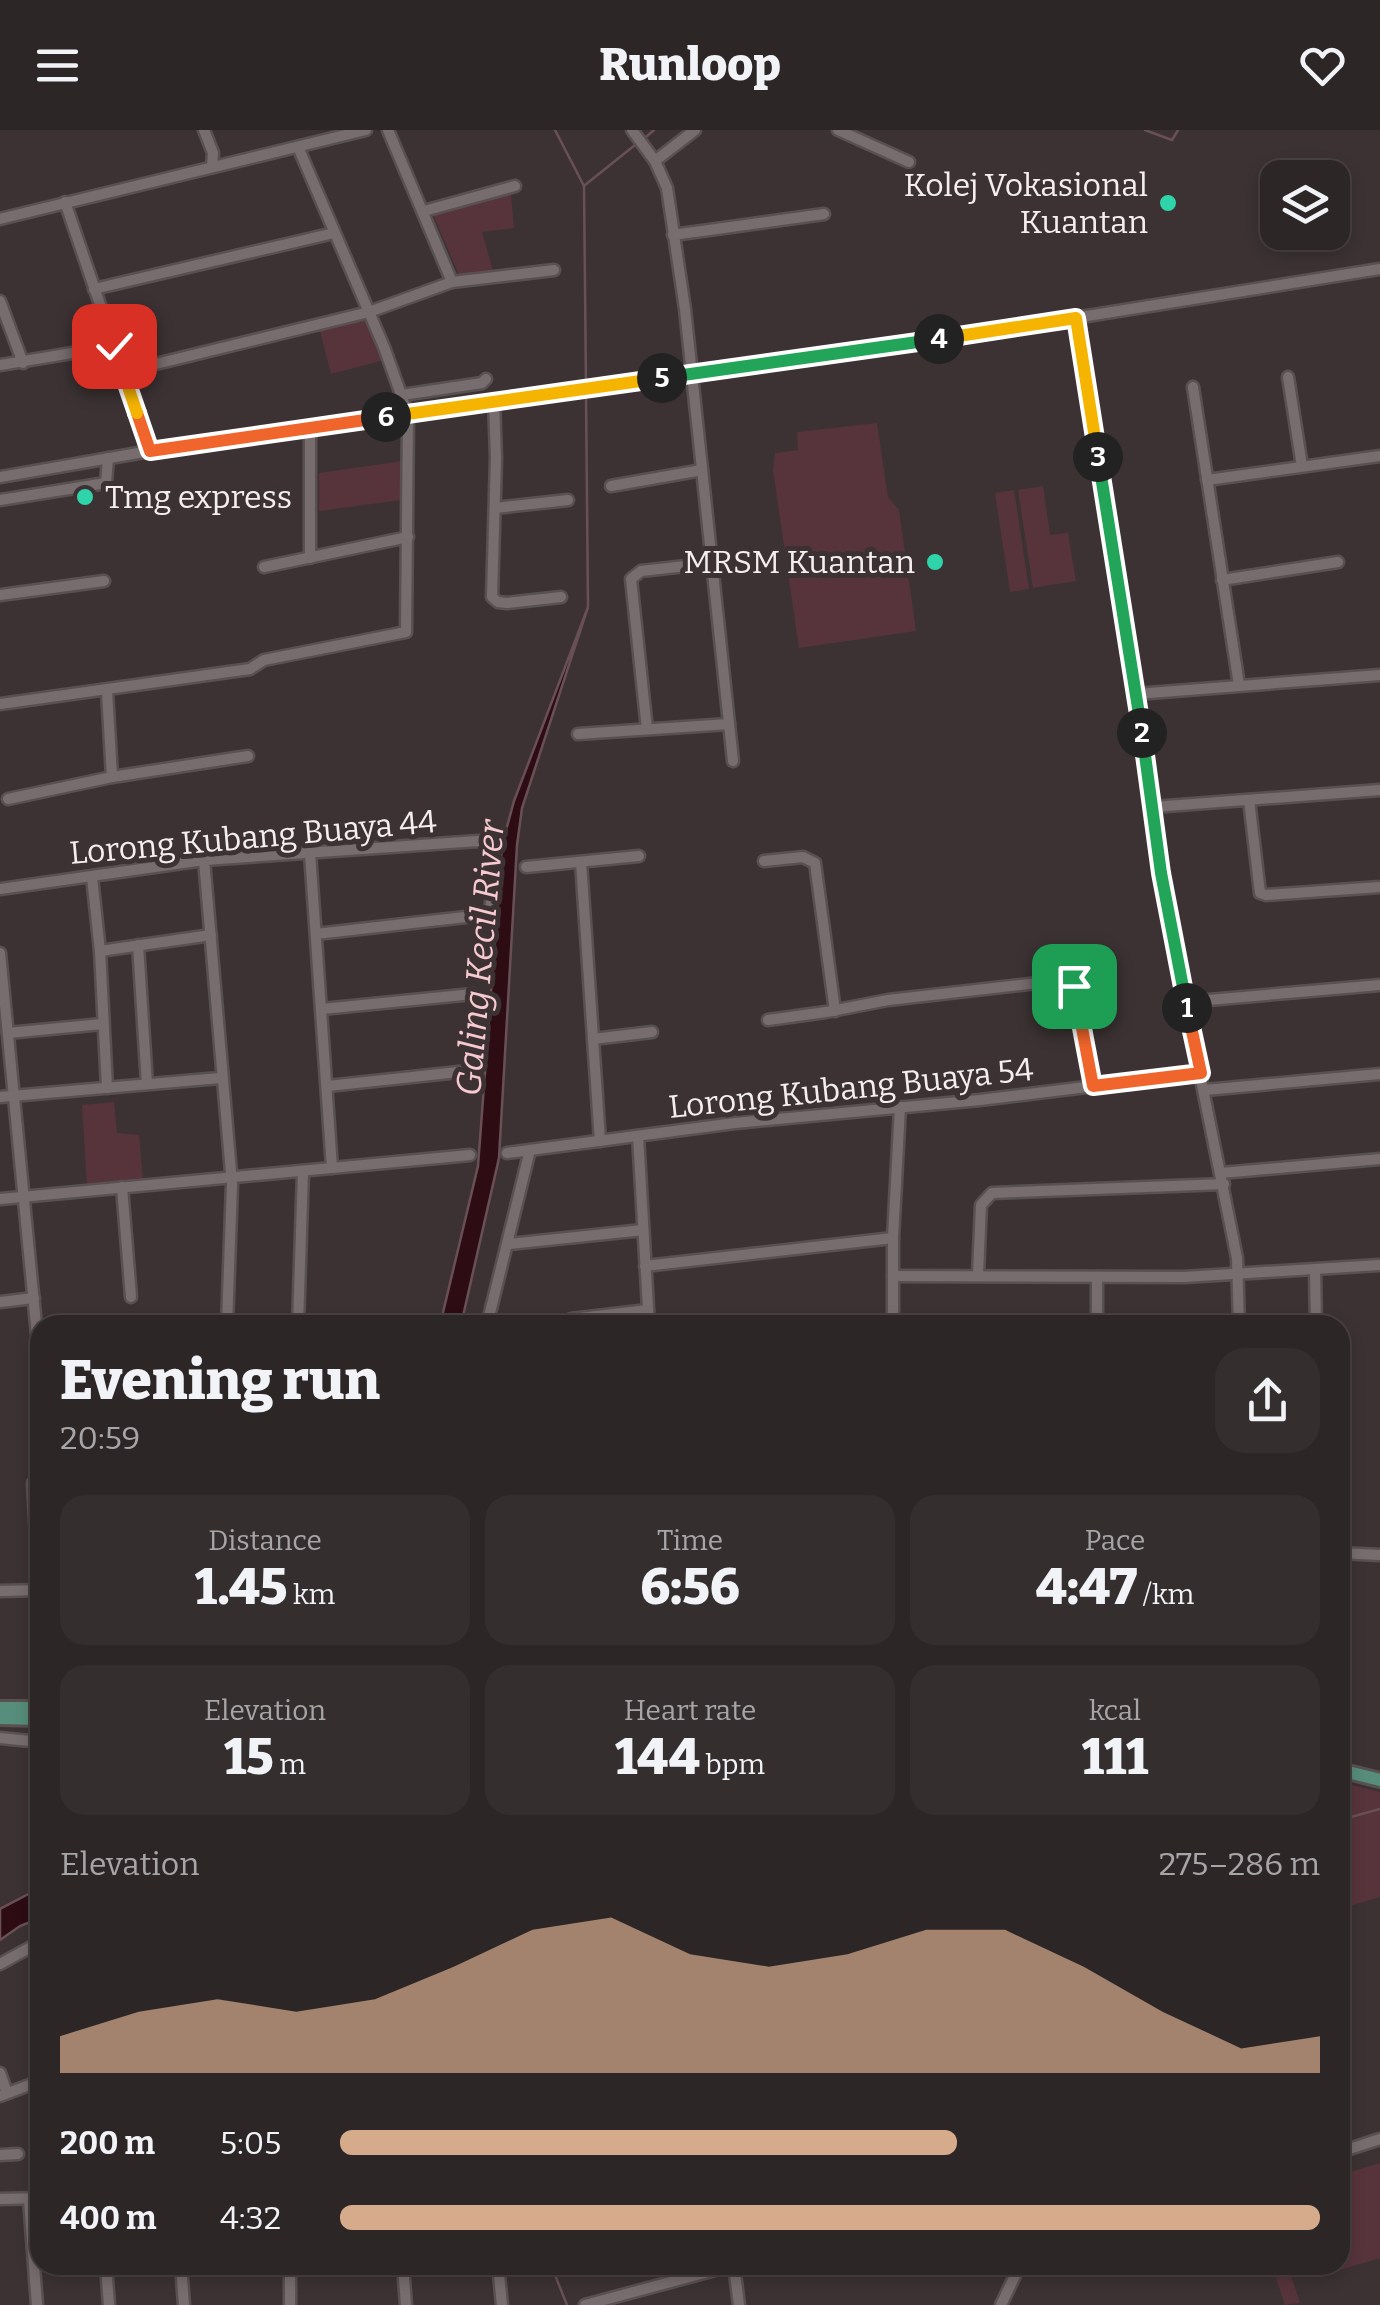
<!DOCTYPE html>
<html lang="en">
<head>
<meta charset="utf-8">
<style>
	body { margin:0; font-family:Bitter,serif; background:#352e2e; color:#f1f3f6; height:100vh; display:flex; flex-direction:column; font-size:38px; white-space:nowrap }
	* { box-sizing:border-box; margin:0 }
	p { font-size:32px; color:#a7a5a7 }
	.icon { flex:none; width:55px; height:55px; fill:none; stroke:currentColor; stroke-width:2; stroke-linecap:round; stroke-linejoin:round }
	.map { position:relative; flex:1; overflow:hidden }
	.details { position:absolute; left:30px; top:1185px; width:1320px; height:960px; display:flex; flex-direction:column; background:#2d2626; border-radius:30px; box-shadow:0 5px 15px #0003,0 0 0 2px #484343 }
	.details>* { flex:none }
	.buttons { position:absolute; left:1260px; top:30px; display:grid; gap:20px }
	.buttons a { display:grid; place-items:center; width:90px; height:90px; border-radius:20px; background:#2d2626; box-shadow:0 5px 15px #0003,0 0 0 2px #484343; font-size:50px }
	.pin { position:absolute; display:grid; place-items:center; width:85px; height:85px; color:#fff; margin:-42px; border-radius:20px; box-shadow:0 5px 15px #0006 }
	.km { position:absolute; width:50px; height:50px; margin:-25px; border-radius:50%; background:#222; color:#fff; font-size:28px; line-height:50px; text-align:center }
	.round { display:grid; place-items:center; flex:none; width:105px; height:105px; border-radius:30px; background:#352e2e }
	.overview { display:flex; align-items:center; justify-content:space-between; height:170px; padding:0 30px }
	h1 { font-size:55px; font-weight:800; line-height:75px }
	.metrics { display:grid; grid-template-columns:repeat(3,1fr); gap:15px; height:170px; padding:10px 30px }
	.metrics div { display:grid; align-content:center; border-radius:25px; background:#352e2e; text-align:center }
	.metrics b { font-size:50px; font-weight:800 }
	.metrics small { font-size:28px; font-weight:400 }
	.metrics p { font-size:28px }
	.chart { height:280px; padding:20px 30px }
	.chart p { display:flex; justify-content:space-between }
	.chart svg { width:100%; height:180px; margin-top:10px; fill:#d6ab8b; opacity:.7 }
	ul { padding:0 30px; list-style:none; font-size:32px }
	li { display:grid; grid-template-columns:160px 120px 1fr; align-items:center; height:75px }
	li i { height:25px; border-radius:12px; background:#d6ab8b }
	header { display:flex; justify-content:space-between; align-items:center; height:130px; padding:0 30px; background:#2d2626; font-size:45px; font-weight:800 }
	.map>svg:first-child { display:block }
	.green { fill:#57343b }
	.water { fill:#2d0c14; stroke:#695056; stroke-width:2.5 }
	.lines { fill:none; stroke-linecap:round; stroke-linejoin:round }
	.stream { stroke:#695056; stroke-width:2.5 }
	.minor-casing { stroke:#595052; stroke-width:15 }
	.major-casing { stroke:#595052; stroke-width:18 }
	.minor { stroke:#786d6e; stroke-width:10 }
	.major { stroke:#568d7b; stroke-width:12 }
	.split-1-casing { stroke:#fff; stroke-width:20 }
	.split-2-casing { stroke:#fff; stroke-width:20 }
	.split-3-casing { stroke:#fff; stroke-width:20 }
	.split-4-casing { stroke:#fff; stroke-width:20 }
	.split-5-casing { stroke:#fff; stroke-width:20 }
	.split-6-casing { stroke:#fff; stroke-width:20 }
	.split-7-casing { stroke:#fff; stroke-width:20 }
	.split-8-casing { stroke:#fff; stroke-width:20 }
	.split-1 { stroke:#f0652b; stroke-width:12 }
	.split-2 { stroke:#22a559; stroke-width:12 }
	.split-3 { stroke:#22a559; stroke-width:12 }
	.split-4 { stroke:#f5b400; stroke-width:12 }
	.split-5 { stroke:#22a559; stroke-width:12 }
	.split-6 { stroke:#f5b400; stroke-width:12 }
	.split-7 { stroke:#f0652b; stroke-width:12 }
	.split-8 { stroke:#f5b400; stroke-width:12 }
	.poi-dot { fill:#2fd4aa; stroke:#3c3233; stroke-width:4 }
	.labels { text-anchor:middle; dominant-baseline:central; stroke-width:10; stroke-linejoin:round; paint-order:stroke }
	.poi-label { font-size:32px; fill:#f4eeef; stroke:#3c3233; text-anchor:end }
	.street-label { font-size:32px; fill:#f4eeef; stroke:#3c3233 }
	.water-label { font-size:35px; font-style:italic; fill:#f7cad2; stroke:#3c3233 }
</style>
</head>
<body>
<header><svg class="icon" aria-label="menu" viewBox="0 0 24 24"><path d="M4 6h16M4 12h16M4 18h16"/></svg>Runloop<svg class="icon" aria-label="heart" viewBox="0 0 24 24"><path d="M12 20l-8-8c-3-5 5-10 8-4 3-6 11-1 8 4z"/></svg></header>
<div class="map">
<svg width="1380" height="2175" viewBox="0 0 1380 2175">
	<rect width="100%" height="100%" fill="#3c3233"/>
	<g class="green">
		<path d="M511,64L514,98L482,102L493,141L459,145L432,82Z"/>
		<path d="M366,186L384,230L331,244L319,197Z"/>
		<path d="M877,293L888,367L899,380L916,501L799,518L773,340L775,323L798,320L797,302Z"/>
		<path d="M402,331V370L319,381V343Z"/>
		<path d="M1043,356L1050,405L1068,403L1076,451L1033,458L1018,360Z"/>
		<path d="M1014,360L1029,459L1010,462L995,363Z"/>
		<path d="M114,972L117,1003L139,1005L143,1050L87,1055L82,975Z"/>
		<path d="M1340,1652L1380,1662V1767L1340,1779Z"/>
		<path d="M1380,2033V2128L1327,2144L1324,2135H1340V2045Z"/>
		<path d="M1290,2143L1300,2173L1285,2175L1276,2148Z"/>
	</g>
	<g class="water">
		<path d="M588,477L522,678L517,715L499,1028L461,1195H440L478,1036L502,715L514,671Z"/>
		<path d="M40,1758V1788L20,1796L0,1810V1779Z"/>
	</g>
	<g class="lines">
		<g class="stream">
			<path d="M555,0L584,56L586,256"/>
			<path d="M1145,0L1172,10L1178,0"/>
			<path d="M646,7L654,0"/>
			<path d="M585,55L635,15"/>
			<path d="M586,264L588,476"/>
			<path d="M1340,1690L1380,1679"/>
			<path d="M551,2135L567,2175"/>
		</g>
		<defs>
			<g id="minor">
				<path d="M204,0L213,23L212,37"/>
				<path d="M632,0L655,31L667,58L685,179L733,631"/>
				<path d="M838,0L909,32"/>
				<path d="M655,31L695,0"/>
				<path d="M65,72L150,321"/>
				<path d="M424,81L515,56"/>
				<path d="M0,89L366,0"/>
				<path d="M673,105L824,84"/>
				<path d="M452,152L554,140"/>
				<path d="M94,159L334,103"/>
				<path d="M0,171L23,233"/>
				<path d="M1076,188L1166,776L1237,1128L1239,1195"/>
				<path d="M0,235L114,216"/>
				<path d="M123,242L369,182L452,152L388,0"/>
				<path d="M1288,247L1302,336"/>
				<path d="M1193,257L1239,555"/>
				<path d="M402,265L482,253L486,249"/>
				<path d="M494,271L496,328L492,467L498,472L507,473L561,467"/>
				<path d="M0,347L150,321L1037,194L1380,139"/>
				<path d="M1207,350L1380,326"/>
				<path d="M611,356L702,340"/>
				<path d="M0,370L106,353L108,328"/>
				<path d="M495,378L568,370"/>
				<path d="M310,428V299"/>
				<path d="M264,437L408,407"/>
				<path d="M1222,450L1338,432"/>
				<path d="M0,465L104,451"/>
				<path d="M107,561L112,647"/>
				<path d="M1136,564L1380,545"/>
				<path d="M0,574L250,539L264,530L406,502L408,284L384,217L298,17"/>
				<path d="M647,599L631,449L641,441L713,433"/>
				<path d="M578,604L729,594"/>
				<path d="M8,669L112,647L248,626"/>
				<path d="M1249,670L1260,763L1266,765L1380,757"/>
				<path d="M1153,677L1380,660"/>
				<path d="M310,723L332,1038"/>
				<path d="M204,730L232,1054L227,1195"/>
				<path d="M764,731L803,727L815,733L835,881"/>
				<path d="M581,732L600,1011"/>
				<path d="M526,737L639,726"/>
				<path d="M92,747L100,821L107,958"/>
				<path d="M0,759L204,730L478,711L495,714L491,773L489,781L483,785L316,804"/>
				<path d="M138,815L147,954"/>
				<path d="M100,821L211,805"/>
				<path d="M0,823L40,1236"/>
				<path d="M1185,872L1380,855"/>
				<path d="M322,879L473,864"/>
				<path d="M768,890L826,882L888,870L1064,850L1076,860L1093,957"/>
				<path d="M8,903L102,894"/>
				<path d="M593,909L652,902"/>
				<path d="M328,956L477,940"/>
				<path d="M1205,960L1380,944"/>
				<path d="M0,967L220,948"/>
				<path d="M638,1006L649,1195"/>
				<path d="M507,1023L735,993L980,970L1201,943"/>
				<path d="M1221,1043L1380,1029"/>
				<path d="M122,1057L131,1167"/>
				<path d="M0,1069L470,1025"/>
				<path d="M509,1114L643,1100"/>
				<path d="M645,1136L893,1108"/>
				<path d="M1315,1140L1316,1195"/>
				<path d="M978,1144L981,1075L992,1063L1224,1054"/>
				<path d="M893,1146L1184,1147L1380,1135"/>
				<path d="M0,1172L34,1168"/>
				<path d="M571,1189L648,1180"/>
				<path d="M298,1195L303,1041"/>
				<path d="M487,1195L530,1020"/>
				<path d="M490,1195L538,1192"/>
				<path d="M893,1195V1108L900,977"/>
				<path d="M1097,1195V1147"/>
				<path d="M1340,1423L1380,1425"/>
				<path d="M39,1460L33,1353L40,1352"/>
				<path d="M0,1461L40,1460"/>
				<path d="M0,1608L40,1612"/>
				<path d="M0,1834L40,1812"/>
				<path d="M0,1943L7,1963"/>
				<path d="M0,1966L40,1951"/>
				<path d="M1340,2022L1380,2009"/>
				<path d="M0,2025L18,2024"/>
				<path d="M0,2069L40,2068"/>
				<path d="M29,2069L37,2175"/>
				<path d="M106,2135L109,2175"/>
				<path d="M181,2135L184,2175"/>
				<path d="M290,2135V2175"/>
				<path d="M403,2135L406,2175"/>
				<path d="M498,2135L502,2175"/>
				<path d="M734,2135L739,2175"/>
				<path d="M585,2175L734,2135"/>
				<path d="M1001,2175L1020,2135"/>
			</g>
			<g id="major">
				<path d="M0,1578H40"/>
				<path d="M0,1588L40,1589"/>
				<path d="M1340,1640L1380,1650"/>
			</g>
		</defs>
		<use href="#minor" class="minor-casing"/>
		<use href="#major" class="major-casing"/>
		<use href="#minor" class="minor"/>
		<use href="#major" class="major"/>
	</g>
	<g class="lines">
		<defs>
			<path id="split-1" d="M1074,856L1093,956L1201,943L1187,878"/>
			<path id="split-2" d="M1142,603L1161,743L1187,878"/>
			<path id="split-3" d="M1098,327L1142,603"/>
			<path id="split-4" d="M939,209L1076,188L1098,327"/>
			<path id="split-5" d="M662,248L939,209"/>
			<path id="split-6" d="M386,287L662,248"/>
			<path id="split-7" d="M137,283L150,321L386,287"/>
			<path id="split-8" d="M114,216L137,283"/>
		</defs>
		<use href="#split-1" class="split-1-casing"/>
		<use href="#split-2" class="split-2-casing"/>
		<use href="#split-3" class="split-3-casing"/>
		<use href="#split-4" class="split-4-casing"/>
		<use href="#split-5" class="split-5-casing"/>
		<use href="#split-6" class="split-6-casing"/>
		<use href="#split-7" class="split-7-casing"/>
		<use href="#split-8" class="split-8-casing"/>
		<use href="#split-1" class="split-1"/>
		<use href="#split-2" class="split-2"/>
		<use href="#split-3" class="split-3"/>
		<use href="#split-4" class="split-4"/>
		<use href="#split-5" class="split-5"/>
		<use href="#split-6" class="split-6"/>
		<use href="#split-7" class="split-7"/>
		<use href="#split-8" class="split-8"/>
	</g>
	<g class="poi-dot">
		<circle cx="1168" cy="73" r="10"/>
		<circle cx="85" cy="367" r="10"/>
		<circle cx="935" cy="432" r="10"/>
	</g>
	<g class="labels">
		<g class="poi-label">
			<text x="1148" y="55">Kolej Vokasional<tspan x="1148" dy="37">Kuantan</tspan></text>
			<text x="105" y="367" text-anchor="start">Tmg express</text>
			<text x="915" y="432">MRSM Kuantan</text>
		</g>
		<g class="street-label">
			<text transform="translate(253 707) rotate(-5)">Lorong Kubang Buaya 44</text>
			<text transform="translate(851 958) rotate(-6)">Lorong Kubang Buaya 54</text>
		</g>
		<g class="water-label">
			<text transform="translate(480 828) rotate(-85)">Galing Kecil River</text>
		</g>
	</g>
</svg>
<div class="buttons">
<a><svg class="icon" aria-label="layers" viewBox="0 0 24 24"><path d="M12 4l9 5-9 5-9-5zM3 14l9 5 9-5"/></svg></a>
</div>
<div class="pin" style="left:1074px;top:856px;background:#1e9e55"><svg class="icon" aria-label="arrive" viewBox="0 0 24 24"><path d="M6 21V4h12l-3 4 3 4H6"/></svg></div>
<div class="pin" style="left:114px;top:216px;background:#d93025"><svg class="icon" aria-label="check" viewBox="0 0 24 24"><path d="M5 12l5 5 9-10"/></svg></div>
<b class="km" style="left:1187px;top:878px">1</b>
<b class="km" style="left:1142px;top:603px">2</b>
<b class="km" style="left:1098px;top:327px">3</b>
<b class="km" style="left:939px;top:209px">4</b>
<b class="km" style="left:662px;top:248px">5</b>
<b class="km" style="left:386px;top:287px">6</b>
<section class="details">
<div class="overview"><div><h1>Evening run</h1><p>20:59</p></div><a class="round"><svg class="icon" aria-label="share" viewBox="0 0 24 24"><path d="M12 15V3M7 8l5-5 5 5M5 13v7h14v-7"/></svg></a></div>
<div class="metrics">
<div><p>Distance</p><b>1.45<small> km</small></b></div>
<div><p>Time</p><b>6:56</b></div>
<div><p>Pace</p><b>4:47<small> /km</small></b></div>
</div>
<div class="metrics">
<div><p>Elevation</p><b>15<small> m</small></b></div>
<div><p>Heart rate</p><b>144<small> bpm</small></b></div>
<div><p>kcal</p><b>111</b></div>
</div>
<div class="chart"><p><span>Elevation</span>275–286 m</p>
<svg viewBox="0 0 160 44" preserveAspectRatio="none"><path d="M0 44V35L10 29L20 26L30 29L40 26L50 18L60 9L70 6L80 15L90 18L100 15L110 9L120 9L130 18L140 29L150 38L160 35V44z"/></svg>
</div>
<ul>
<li><b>200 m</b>5:05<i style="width:63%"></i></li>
<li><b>400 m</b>4:32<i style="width:100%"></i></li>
</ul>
</section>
</div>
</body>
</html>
